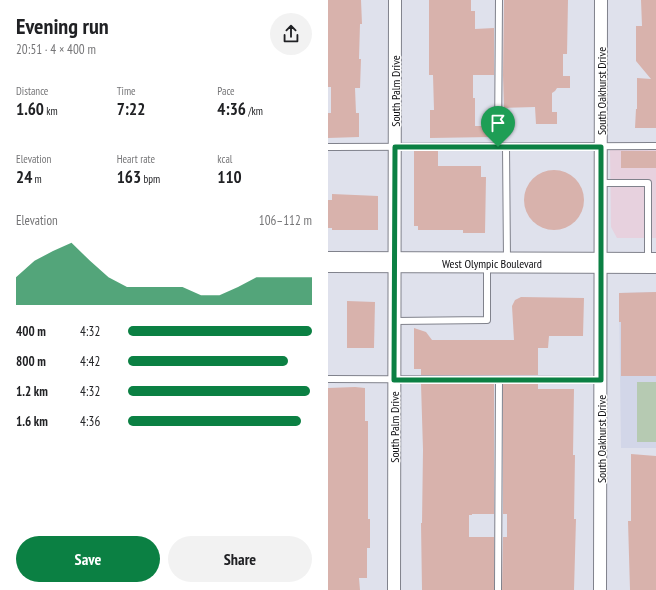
<!DOCTYPE html>
<html lang="en">
<head>
<meta charset="utf-8">
<style>
	body { margin:0; font-family:"PT Sans Narrow",sans-serif; background:#f2f2f2; color:#202124; height:100vh; display:flex; flex-direction:column; font-size:15px; white-space:nowrap }
	* { box-sizing:border-box; margin:0 }
	p { font-size:13px; color:#757577 }
	.icon { flex:none; width:22px; height:22px; fill:none; stroke:currentColor; stroke-width:2; stroke-linecap:round; stroke-linejoin:round }
	.map { position:relative; flex:1; overflow:hidden }
	.side { display:flex; flex-direction:column; background:#fff; width:328px }
	.side>* { flex:none }
	.pin { position:absolute; display:grid; place-items:center; width:34px; height:34px; color:#fff; margin:-41px -17px; border-radius:50% 50% 50% 0; rotate:-45deg; box-shadow:0 0 4px #0007 }
	.pin .icon { rotate:45deg }
	.round { display:grid; place-items:center; flex:none; width:42px; height:42px; border-radius:21px; background:#f2f2f2 }
	.headline { display:flex; align-items:center; justify-content:space-between; height:68px; padding:0 16px }
	h1 { font-size:22px; font-weight:600; line-height:30px }
	.stats { display:grid; grid-template-columns:repeat(3,1fr); gap:6px; height:68px; padding:4px 16px }
	.stats div { display:grid; align-content:center }
	.stats b { font-size:17px; font-weight:600 }
	.stats small { font-size:11px; font-weight:400 }
	.stats p { font-size:11px }
	.chart { height:112px; padding:8px 16px }
	.chart p { display:flex; justify-content:space-between }
	.chart svg { width:100%; height:72px; margin-top:4px; fill:#0b8043; opacity:.7 }
	.cta { display:flex; gap:8px; margin-top:auto; padding:8px 16px }
	.cta a { flex:1; height:46px; border-radius:24px; background:#0b8043; color:#fff; font-size:16px; font-weight:600; line-height:46px; text-align:center }
	.cta a+a { background:#f2f2f2; color:#202124 }
	ul { padding:0 16px; list-style:none; font-size:13px }
	li { display:grid; grid-template-columns:64px 48px 1fr; align-items:center; height:30px }
	li i { height:10px; border-radius:5px; background:#0b8043 }
	main { display:flex; flex:1; min-height:0 }
	.map>svg:first-child { display:block }
	.commercial { fill:#e7d1de }
	.built { fill:#d2d6e8 }
	.green { fill:#b6cab2 }
	.building { fill:#d8b2ac }
	.lines { fill:none; stroke-linecap:round; stroke-linejoin:round }
	.lane-casing { stroke:#80828c; stroke-width:8 }
	.street-casing { stroke:#80828c; stroke-width:14 }
	.primary-casing { stroke:#80828c; stroke-width:22 }
	.lane { stroke:#fff; stroke-width:6 }
	.street { stroke:#fff; stroke-width:12 }
	.primary { stroke:#fff; stroke-width:20 }
	.route-casing { stroke:#fff; stroke-width:8 }
	.route { stroke:#0b8043; stroke-width:5 }
	.labels { text-anchor:middle; dominant-baseline:central; stroke-width:3; stroke-linejoin:round; paint-order:stroke }
	.street-label { font-size:12px; fill:#0d0d11; stroke:#fff }
</style>
</head>
<body>
<main>
<section class="side">
<div class="headline"><div><h1>Evening run</h1><p>20:51 · 4 × 400 m</p></div><a class="round"><svg class="icon" aria-label="share" viewBox="0 0 24 24"><path d="M12 15V3M7 8l5-5 5 5M5 13v7h14v-7"/></svg></a></div>
<div class="stats">
<div><p>Distance</p><b>1.60<small> km</small></b></div>
<div><p>Time</p><b>7:22</b></div>
<div><p>Pace</p><b>4:36<small> /km</small></b></div>
</div>
<div class="stats">
<div><p>Elevation</p><b>24<small> m</small></b></div>
<div><p>Heart rate</p><b>163<small> bpm</small></b></div>
<div><p>kcal</p><b>110</b></div>
</div>
<div class="chart"><p><span>Elevation</span>106–112 m</p>
<svg viewBox="0 0 160 44" preserveAspectRatio="none"><path d="M0 44V27L10 17L20 11L30 6L40 17L50 27L60 33L70 33L80 33L90 33L100 38L110 38L120 33L130 27L140 27L150 27L160 27V44z"/></svg>
</div>
<ul>
<li><b>400 m</b>4:32<i style="width:100%"></i></li>
<li><b>800 m</b>4:42<i style="width:87%"></i></li>
<li><b>1.2 km</b>4:32<i style="width:99%"></i></li>
<li><b>1.6 km</b>4:36<i style="width:94%"></i></li>
</ul>
<div class="cta"><a>Save</a><a>Share</a></div>
</section>
<div class="map">
<svg width="328" height="590" viewBox="0 0 328 590">
	<rect width="100%" height="100%" fill="#dfe1ec"/>
	<path class="commercial" d="M328,149V238H289L283,227L282,150Z"/>
	<path class="built" d="M328,292V448H293L291,293Z"/>
	<rect class="green" x="309" y="382" width="19" height="60"/>
	<g class="building">
		<path d="M0,0H33L34,24H32L31,59H33L32,88H27L28,113H31V137L0,138V113H3V87H0Z"/>
		<path d="M101,0H143V11H147V29L166,28V75H145V98H147V126H164V137L102,138V110H106L105,75H101Z"/>
		<path d="M176,0H240L239,54H235V76H242V88H229L227,91L224,93V112H229V124H208L207,107L176,108L175,75Z"/>
		<path d="M313,0H328V128H307L308,109H309V78L323,79L308,61V26H314Z"/>
		<path d="M86,151H110V166H153V177H158L157,233H135V230H90V226H86Z"/>
		<rect x="293" y="151" width="35" height="17"/>
		<circle cx="226" cy="200" r="30"/>
		<path d="M4,194L50,196V230H4V228H0V200H4Z"/>
		<path d="M328,292V376H293V322H291V293Z"/>
		<path d="M193,297L256,298L255,336H221L220,348H210V375H93V369H86V328L98,332L104,340H186L184,306L187,300Z"/>
		<path d="M19,301L47,302L46,348H19Z"/>
		<path d="M93,384H166V514H144V515H141V537H166V590H94L93,523H94L95,450Z"/>
		<path d="M175,384H210V389H246L245,455H247L246,519H248L246,590H174L175,537H179V514H175Z"/>
		<path d="M27,387L37,388V421H40V519H42V548H39V578H31L32,590H0V388Z"/>
		<path d="M303,454L328,456V590H302L300,521H303Z"/>
	</g>
	<g class="lines">
		<defs>
			<g id="lane">
				<path d="M0,147L328,146"/>
				<path d="M170,147L171,0"/>
				<path d="M178,147L179,259"/>
				<path d="M273,183H320V261"/>
				<path d="M67,321L159,320V264"/>
				<path d="M0,379L273,380"/>
				<path d="M170,590L171,380"/>
			</g>
			<g id="street">
				<path d="M66,590L67,0"/>
				<path d="M272,590L273,0"/>
			</g>
			<path id="primary" d="M0,262L328,263"/>
		</defs>
		<use href="#lane" class="lane-casing"/>
		<use href="#street" class="street-casing"/>
		<use href="#primary" class="primary-casing"/>
		<use href="#lane" class="lane"/>
		<use href="#street" class="street"/>
		<use href="#primary" class="primary"/>
	</g>
	<g class="lines">
		<defs>
			<path id="route" d="M67,147H273V380H66Z"/>
		</defs>
		<use href="#route" class="route-casing"/>
		<use href="#route" class="route"/>
	</g>
	<g class="labels">
		<g class="street-label">
			<text transform="translate(67 91) rotate(-90)">South Palm Drive</text>
			<text transform="translate(273 91) rotate(-90)">South Oakhurst Drive</text>
			<text x="164" y="263">West Olympic Boulevard</text>
			<text transform="translate(66 427) rotate(-90)">South Palm Drive</text>
			<text transform="translate(273 439) rotate(-90)">South Oakhurst Drive</text>
		</g>
	</g>
</svg>
<div class="pin" style="left:170px;top:147px;background:#1e9e55"><svg class="icon" aria-label="arrive" viewBox="0 0 24 24"><path d="M6 21V4h12l-3 4 3 4H6"/></svg></div>
</div>
</main>
</body>
</html>
